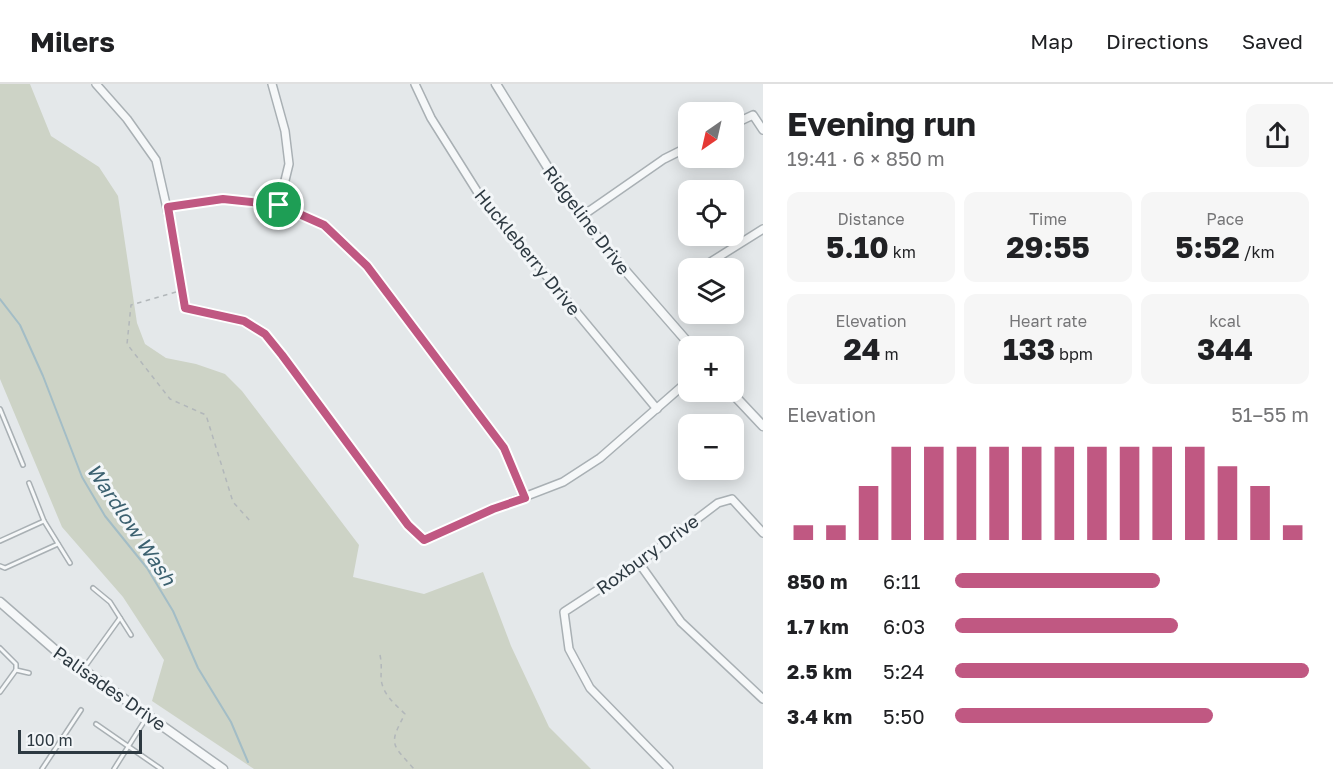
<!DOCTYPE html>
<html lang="en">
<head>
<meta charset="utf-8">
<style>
	body { margin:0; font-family:"Golos Text",sans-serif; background:#f6f6f6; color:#202124; height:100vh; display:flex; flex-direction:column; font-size:22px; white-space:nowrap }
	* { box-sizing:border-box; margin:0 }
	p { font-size:20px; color:#757577 }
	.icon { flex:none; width:33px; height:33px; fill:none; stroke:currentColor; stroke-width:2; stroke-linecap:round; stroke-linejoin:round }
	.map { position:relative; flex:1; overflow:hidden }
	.panel { display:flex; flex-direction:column; background:#fff; width:570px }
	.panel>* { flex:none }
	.needle { width:39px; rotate:214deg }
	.controls { position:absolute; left:678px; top:18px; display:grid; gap:12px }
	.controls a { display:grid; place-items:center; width:66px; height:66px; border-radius:12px; background:#fff; box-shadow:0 3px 15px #0003; font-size:30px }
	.scale { position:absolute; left:18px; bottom:15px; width:124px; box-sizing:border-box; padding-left:6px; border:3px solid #2d3941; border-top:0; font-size:16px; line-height:21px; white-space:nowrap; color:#2d3941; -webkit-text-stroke:4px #f3f6f8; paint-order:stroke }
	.pin { position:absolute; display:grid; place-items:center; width:51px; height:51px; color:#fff; margin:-26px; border:3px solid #fff; border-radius:50%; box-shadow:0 2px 6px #0007 }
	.round { display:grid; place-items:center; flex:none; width:63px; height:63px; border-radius:12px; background:#f6f6f6 }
	.headline { display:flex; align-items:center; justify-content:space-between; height:102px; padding:0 24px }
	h1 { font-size:33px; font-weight:700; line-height:45px }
	.stats { display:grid; grid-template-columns:repeat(3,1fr); gap:9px; height:102px; padding:6px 24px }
	.stats div { display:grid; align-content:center; border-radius:12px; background:#f6f6f6; text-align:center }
	.stats b { font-size:30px; font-weight:700 }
	.stats small { font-size:16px; font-weight:400 }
	.stats p { font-size:16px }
	.chart { height:168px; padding:12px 24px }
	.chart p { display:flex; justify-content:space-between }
	.chart svg { width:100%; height:108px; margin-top:6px; stroke:#c05882; stroke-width:6 }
	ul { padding:0 24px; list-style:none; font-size:20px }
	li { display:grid; grid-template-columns:96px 72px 1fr; align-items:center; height:45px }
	li i { height:15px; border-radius:8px; background:#c05882 }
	header { display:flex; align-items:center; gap:36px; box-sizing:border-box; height:84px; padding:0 30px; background:#fff; border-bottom:2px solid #e0e0e0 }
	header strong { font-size:28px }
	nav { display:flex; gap:33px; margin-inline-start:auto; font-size:21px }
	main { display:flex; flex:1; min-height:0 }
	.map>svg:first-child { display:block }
	.green { fill:#cdd3c6 }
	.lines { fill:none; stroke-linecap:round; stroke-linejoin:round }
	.stream { stroke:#a3bdc6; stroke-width:2 }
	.service-casing { stroke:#a9b0b4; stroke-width:6 }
	.minor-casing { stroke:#a9b0b4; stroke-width:10 }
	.tertiary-casing { stroke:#a9b0b4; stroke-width:11 }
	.path { stroke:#b2b7ba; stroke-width:1.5; stroke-dasharray:4.5 4.5; stroke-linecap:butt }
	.service { stroke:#f6f8f9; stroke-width:3 }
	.minor { stroke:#f6f8f9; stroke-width:7 }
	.tertiary { stroke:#f6f8f9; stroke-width:8 }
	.route-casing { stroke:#fff; stroke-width:12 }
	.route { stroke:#c05882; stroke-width:8 }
	.labels { text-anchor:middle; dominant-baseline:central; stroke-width:6; stroke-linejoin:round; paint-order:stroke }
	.street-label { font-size:18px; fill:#2d3941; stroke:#f3f6f8 }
	.water-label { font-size:20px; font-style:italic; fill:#3c6170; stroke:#f3f6f8 }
</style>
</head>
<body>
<header>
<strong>Milers</strong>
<nav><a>Map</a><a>Directions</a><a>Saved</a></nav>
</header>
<main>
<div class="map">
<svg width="763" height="685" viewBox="0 0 763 685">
	<rect width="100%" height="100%" fill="#e4e8ea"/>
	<path class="green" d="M0,0H30L51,52L99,83L118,112L137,239L145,260L166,274L196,280L225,290L242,307L359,461L353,493L424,510L483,488L511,562L549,643L591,685H254L152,617L164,576L123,513L62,443L0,295Z"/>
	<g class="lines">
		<path class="stream" d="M0,215L20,241L43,292L82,393L105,432L147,484L173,527L198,584L231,638L248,678"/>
		<defs>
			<g id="service">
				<path d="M0,325L23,381"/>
				<path d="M29,399L44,437L70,479"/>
				<path d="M0,457L44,437"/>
				<path d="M0,482L5,484L58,460"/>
				<path d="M93,504L110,518L131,551"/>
				<path d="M0,564L16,580V586"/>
				<path d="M84,584L120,534"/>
				<path d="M0,608L16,586L29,589"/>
				<path d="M96,640L161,685"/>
				<path d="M42,685L81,626"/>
				<path d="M114,685L147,633"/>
			</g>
			<g id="minor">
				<path d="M96,0L127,35L156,76L175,160L185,224L244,237L265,250L282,271L408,441L424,456L493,425L563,398L600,374L688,297"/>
				<path d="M272,0L285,47L289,80L279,121"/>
				<path d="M415,0L431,34L480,112L657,325"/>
				<path d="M734,40L753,31L763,46"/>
				<path d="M168,123L223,115L279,121L323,141L367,182L504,364L524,414"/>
				<path d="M582,132L664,75L688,63"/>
				<path d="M709,179L763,145"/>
				<path d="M639,479L681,538L763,615"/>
				<path d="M669,685L590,604L569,565L564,528L639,479L718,419L732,415L763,449"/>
			</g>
			<g id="tertiary">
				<path d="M496,0L550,87L603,161L691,262"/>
				<path d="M731,308L763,342"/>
				<path d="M0,518L54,565L223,685"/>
			</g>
		</defs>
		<use href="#service" class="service-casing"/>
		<use href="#minor" class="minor-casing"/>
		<use href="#tertiary" class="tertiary-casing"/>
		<g class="path">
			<path d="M176,208L131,221L127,260L170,315L206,331L233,418L252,439"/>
			<path d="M380,571C382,580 381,587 381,595C383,611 395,620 405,630C388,661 392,660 414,685"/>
		</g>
		<use href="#service" class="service"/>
		<use href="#minor" class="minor"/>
		<use href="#tertiary" class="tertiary"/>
	</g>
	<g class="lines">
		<defs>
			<path id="route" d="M223,115L279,121L324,141L367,182L504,364L525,414L493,425L424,456L408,441L282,271L265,250L244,237L185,224L168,123Z"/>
		</defs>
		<use href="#route" class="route-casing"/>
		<use href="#route" class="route"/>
	</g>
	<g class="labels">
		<g class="street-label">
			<text transform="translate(587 136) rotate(53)">Ridgeline Drive</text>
			<text transform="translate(528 168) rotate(51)">Huckleberry Drive</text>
			<text transform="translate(647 470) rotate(-36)">Roxbury Drive</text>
			<text transform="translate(110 604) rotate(35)">Palisades Drive</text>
		</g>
		<g class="water-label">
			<text transform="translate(132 440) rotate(56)">Wardlow Wash</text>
		</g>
	</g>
</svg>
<div class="controls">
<a><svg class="needle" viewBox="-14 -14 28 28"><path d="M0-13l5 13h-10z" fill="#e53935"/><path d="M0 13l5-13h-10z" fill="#757577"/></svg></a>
<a><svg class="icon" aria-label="locate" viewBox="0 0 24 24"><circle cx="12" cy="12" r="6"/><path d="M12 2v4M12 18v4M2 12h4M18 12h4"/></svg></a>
<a><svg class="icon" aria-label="layers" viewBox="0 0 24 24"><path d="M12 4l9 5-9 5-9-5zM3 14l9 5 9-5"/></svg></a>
<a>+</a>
<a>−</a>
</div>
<div class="scale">100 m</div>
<div class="pin" style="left:279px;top:121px;background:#1e9e55"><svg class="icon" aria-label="arrive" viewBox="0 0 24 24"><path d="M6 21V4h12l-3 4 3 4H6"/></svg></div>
</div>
<section class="panel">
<div class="headline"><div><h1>Evening run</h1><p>19:41 · 6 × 850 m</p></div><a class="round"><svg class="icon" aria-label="share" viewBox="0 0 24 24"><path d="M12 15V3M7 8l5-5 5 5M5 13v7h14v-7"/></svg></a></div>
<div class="stats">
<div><p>Distance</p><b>5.10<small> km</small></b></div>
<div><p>Time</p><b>29:55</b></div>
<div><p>Pace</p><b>5:52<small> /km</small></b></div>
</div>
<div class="stats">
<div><p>Elevation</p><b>24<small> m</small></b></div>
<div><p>Heart rate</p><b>133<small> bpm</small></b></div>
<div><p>kcal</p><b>344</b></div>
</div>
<div class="chart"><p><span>Elevation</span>51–55 m</p>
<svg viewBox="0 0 160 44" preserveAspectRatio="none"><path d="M5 44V38M15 44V38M25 44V22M35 44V6M45 44V6M55 44V6M65 44V6M75 44V6M85 44V6M95 44V6M105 44V6M115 44V6M125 44V6M135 44V14M145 44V22M155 44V38"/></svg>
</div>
<ul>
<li><b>850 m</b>6:11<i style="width:58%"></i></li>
<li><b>1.7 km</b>6:03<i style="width:63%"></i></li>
<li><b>2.5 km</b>5:24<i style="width:100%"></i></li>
<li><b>3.4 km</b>5:50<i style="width:73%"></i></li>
</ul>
</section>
</main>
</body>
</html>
